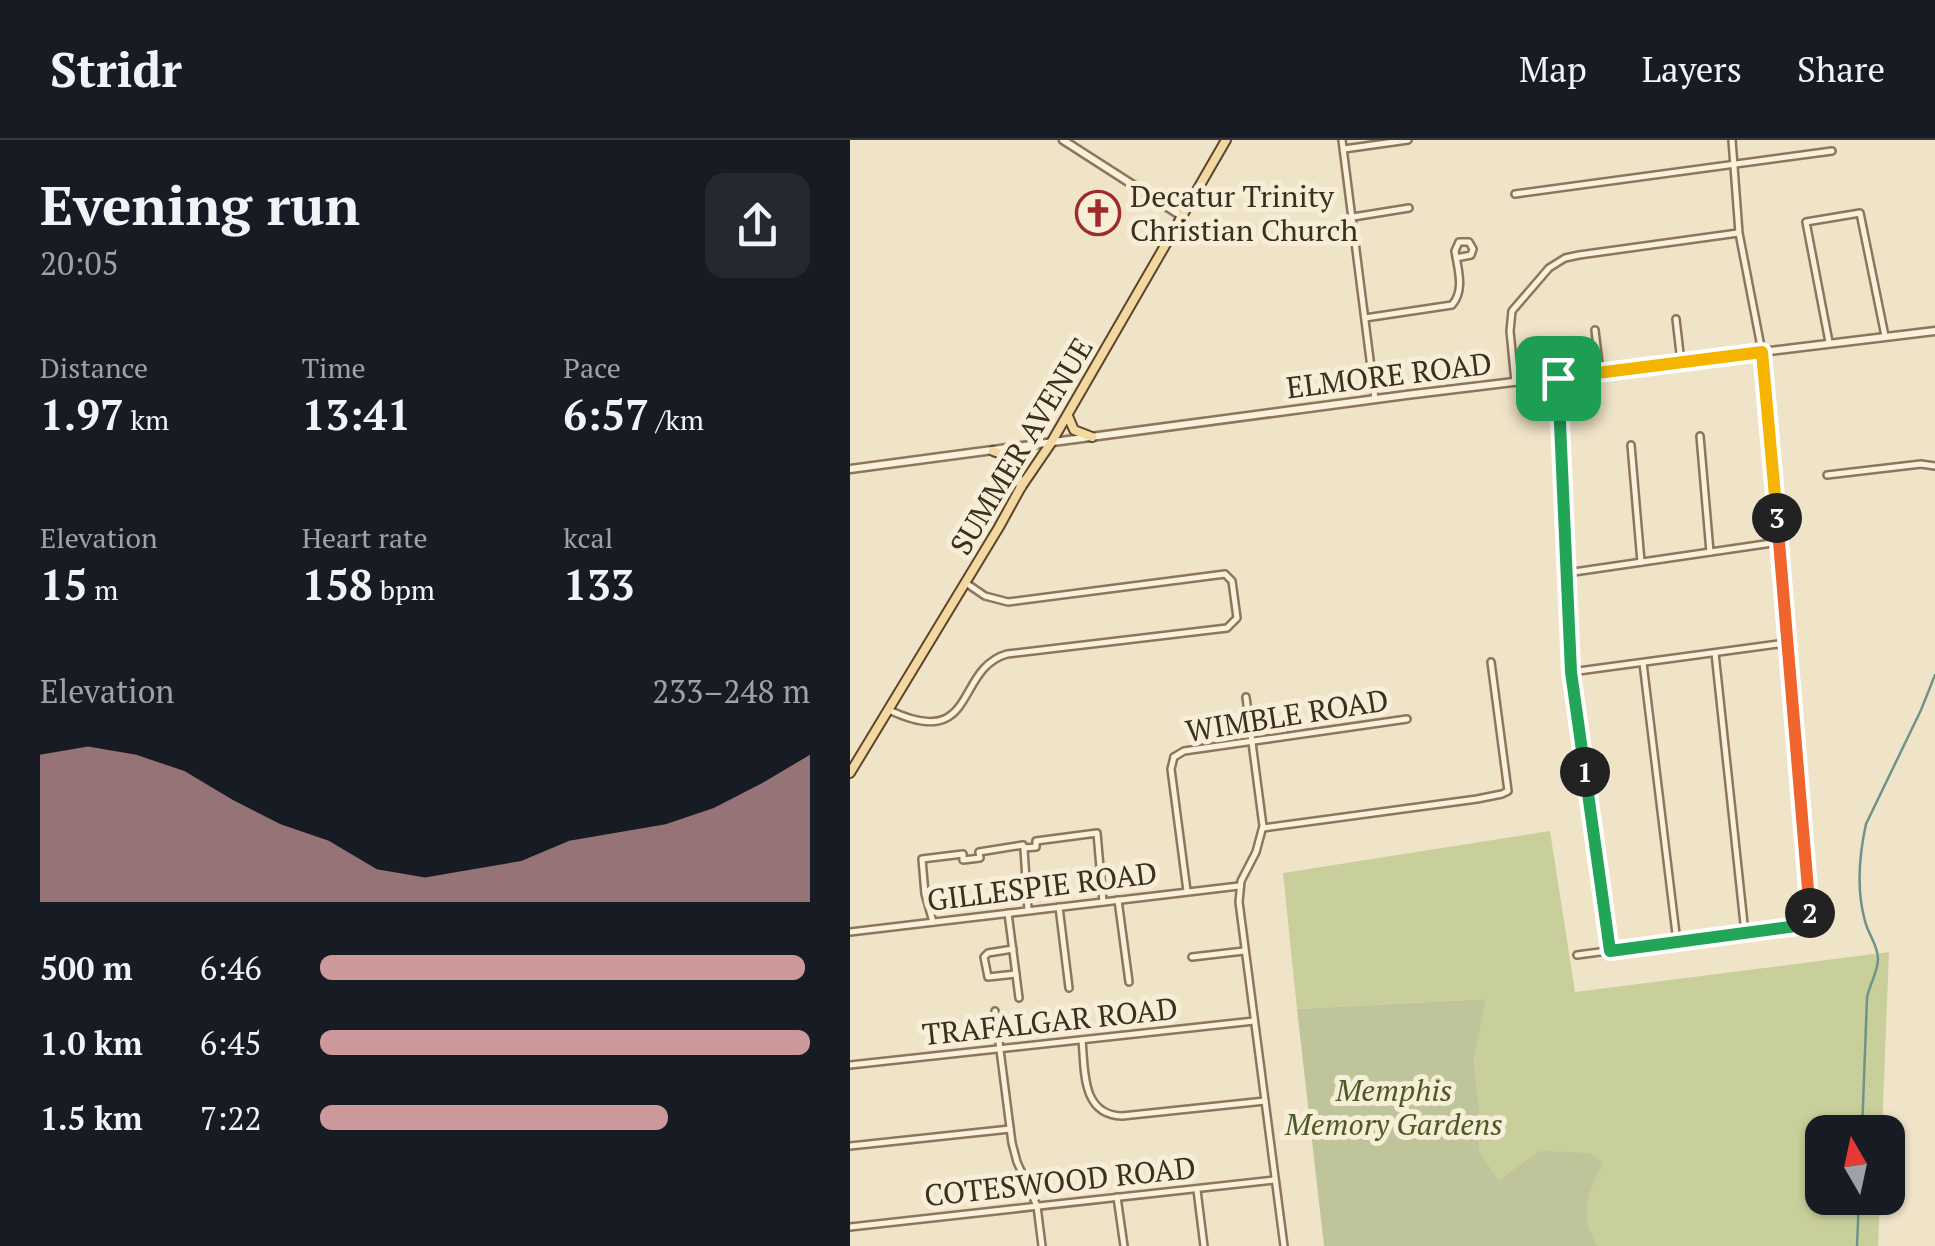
<!DOCTYPE html>
<html lang="en">
<head>
<meta charset="utf-8">
<style>
	body { margin:0; font-family:"PT Serif",serif; background:#242831; color:#f1f3f6; height:100vh; display:flex; flex-direction:column; font-size:38px; white-space:nowrap }
	* { box-sizing:border-box; margin:0 }
	p { font-size:32px; color:#9ea1a6 }
	.icon { flex:none; width:55px; height:55px; fill:none; stroke:currentColor; stroke-width:2; stroke-linecap:round; stroke-linejoin:round }
	.map { position:relative; flex:1; overflow:hidden }
	.side { display:flex; flex-direction:column; background:#171b24; width:850px }
	.side>* { flex:none }
	.needle { width:65px; rotate:351deg }
	.buttons { position:absolute; left:955px; top:975px; display:grid; gap:20px }
	.buttons a { display:grid; place-items:center; width:100px; height:100px; border-radius:20px; background:#171b24; box-shadow:0 2px 8px #0004; font-size:50px }
	.pin { position:absolute; display:grid; place-items:center; width:85px; height:85px; color:#fff; margin:-42px; border-radius:20px; box-shadow:0 5px 15px #0006 }
	.km { position:absolute; width:50px; height:50px; margin:-25px; border-radius:50%; background:#222; color:#fff; font-size:28px; line-height:50px; text-align:center }
	.round { display:grid; place-items:center; flex:none; width:105px; height:105px; border-radius:20px; background:#242831 }
	.headline { display:flex; align-items:center; justify-content:space-between; height:170px; padding:0 40px }
	h1 { font-size:55px; font-weight:700; line-height:75px }
	.stats { display:grid; grid-template-columns:repeat(3,1fr); gap:15px; height:170px; padding:10px 40px }
	.stats div { display:grid; align-content:center }
	.stats b { font-size:42px; font-weight:700 }
	.stats small { font-size:28px; font-weight:400 }
	.stats p { font-size:28px }
	.chart { height:280px; padding:20px 40px }
	.chart p { display:flex; justify-content:space-between }
	.chart svg { width:100%; height:180px; margin-top:10px; fill:#cc999b; opacity:.7 }
	ul { padding:0 40px; list-style:none; font-size:32px }
	li { display:grid; grid-template-columns:160px 120px 1fr; align-items:center; height:75px }
	li i { height:25px; border-radius:12px; background:#cc999b }
	header { display:flex; align-items:center; gap:60px; box-sizing:border-box; height:140px; padding:0 50px; background:#171b24; border-bottom:2px solid #363941 }
	header strong { font-size:48px }
	nav { display:flex; gap:55px; margin-inline-start:auto; font-size:35px }
	main { display:flex; flex:1; min-height:0 }
	.map>svg:first-child { display:block }
	.green { fill:#c9cf9b }
	.cemetery { fill:#bfc49a }
	.lines { fill:none; stroke-linecap:round; stroke-linejoin:round }
	.stream { stroke:#6f938a; stroke-width:2.5 }
	.minor-casing { stroke:#8d765c; stroke-width:10 }
	.tertiary-casing { stroke:#8d765c; stroke-width:11 }
	.primary-casing { stroke:#5b4430; stroke-width:12 }
	.minor { stroke:#faf1dc; stroke-width:5 }
	.tertiary { stroke:#faf1dc; stroke-width:6 }
	.primary { stroke:#f3d9a0; stroke-width:8 }
	.split-1-casing { stroke:#fff; stroke-width:20 }
	.split-2-casing { stroke:#fff; stroke-width:20 }
	.split-3-casing { stroke:#fff; stroke-width:20 }
	.split-4-casing { stroke:#fff; stroke-width:20 }
	.split-1 { stroke:#22a559; stroke-width:12 }
	.split-2 { stroke:#22a559; stroke-width:12 }
	.split-3 { stroke:#f0652b; stroke-width:12 }
	.split-4 { stroke:#f5b400; stroke-width:12 }
	.labels { text-anchor:middle; dominant-baseline:central; stroke-width:10; stroke-linejoin:round; paint-order:stroke }
	.poi-label { font-size:30px; fill:#3d2e20; stroke:#f7eed8; text-anchor:start }
	.street-label { font-size:30px; fill:#3d2e20; stroke:#f7eed8 }
	.park-label { font-size:30px; font-style:italic; fill:#4d5a26; stroke:#f7eed8 }
</style>
</head>
<body>
<header>
<strong>Stridr</strong>
<nav><a>Map</a><a>Layers</a><a>Share</a></nav>
</header>
<main>
<section class="side">
<div class="headline"><div><h1>Evening run</h1><p>20:05</p></div><a class="round"><svg class="icon" aria-label="share" viewBox="0 0 24 24"><path d="M12 15V3M7 8l5-5 5 5M5 13v7h14v-7"/></svg></a></div>
<div class="stats">
<div><p>Distance</p><b>1.97<small> km</small></b></div>
<div><p>Time</p><b>13:41</b></div>
<div><p>Pace</p><b>6:57<small> /km</small></b></div>
</div>
<div class="stats">
<div><p>Elevation</p><b>15<small> m</small></b></div>
<div><p>Heart rate</p><b>158<small> bpm</small></b></div>
<div><p>kcal</p><b>133</b></div>
</div>
<div class="chart"><p><span>Elevation</span>233–248 m</p>
<svg viewBox="0 0 160 44" preserveAspectRatio="none"><path d="M0 44V8L10 6L20 8L30 12L40 19L50 25L60 29L70 36L80 38L90 36L100 34L110 29L120 27L130 25L140 21L150 15L160 8V44z"/></svg>
</div>
<ul>
<li><b>500 m</b>6:46<i style="width:99%"></i></li>
<li><b>1.0 km</b>6:45<i style="width:100%"></i></li>
<li><b>1.5 km</b>7:22<i style="width:71%"></i></li>
</ul>
</section>
<div class="map">
<svg width="1085" height="1106" viewBox="0 0 1085 1106">
	<rect width="100%" height="100%" fill="#f0e4c8"/>
	<path class="green" d="M700,691L725,852L1039,812L1032,992H972V1058H1030L1028,1106H748C728,1075 739,1054 752,1023L689,1011L649,1040L629,1013V968L624,918L635,859L447,869L433,733Z"/>
	<path class="cemetery" d="M636,859L624,918L629,968V1012L649,1040L689,1011L739,1013L753,1022C739,1054 728,1074 748,1106H474L447,869Z"/>
	<g class="lines">
		<g class="stream">
			<path d="M1012,992L1017,858C1019,845 1028,832 1028,819C1028,805 1018,794 1015,781C1006,749 1009,716 1016,684L1071,570L1085,535"/>
			<path d="M1007,1106L1009,1058"/>
		</g>
		<defs>
			<g id="minor">
				<path d="M492,0L525,259"/>
				<path d="M494,9L558,0"/>
				<path d="M665,54L982,11"/>
				<path d="M503,77L559,68"/>
				<path d="M515,178L602,165C615,150 608,130 605,111L609,102H619L623,109L621,115L606,118"/>
				<path d="M826,179L831,222"/>
				<path d="M745,190L750,232"/>
				<path d="M979,202L956,82L1010,73L1035,196"/>
				<path d="M708,237L721,532L760,811"/>
				<path d="M665,242L660,191L662,171L699,128L715,118L729,115L888,93"/>
				<path d="M850,296L860,412"/>
				<path d="M781,305L791,422"/>
				<path d="M977,335L1071,324L1085,326"/>
				<path d="M717,433L929,402"/>
				<path d="M865,513L895,793"/>
				<path d="M793,523L827,802"/>
				<path d="M721,532L936,503"/>
				<path d="M396,557L413,686L406,712L391,741L389,762L434,1106"/>
				<path d="M39,570C128,612 104,529 157,514L377,488L387,478L382,441L375,434L158,462L135,456L116,443"/>
				<path d="M324,617L334,611L557,579"/>
				<path d="M324,617L321,629L337,751"/>
				<path d="M413,688L627,659L652,654L658,651L641,522"/>
				<path d="M174,709L178,770"/>
				<path d="M268,760L279,842"/>
				<path d="M209,767L219,848"/>
				<path d="M158,773L169,858"/>
				<path d="M83,782L75,754L72,719L113,714V720L130,718L129,712L173,705L174,708L186,707V701L247,693L253,762"/>
				<path d="M0,792L389,746"/>
				<path d="M163,809L138,813L134,817L138,837L166,834"/>
				<path d="M727,815L961,784L912,212L889,93L882,0"/>
				<path d="M342,817L394,811"/>
				<path d="M145,871L162,1003L167,1022L187,1066L192,1106"/>
				<path d="M232,900C235,930 231,975 272,976L415,961"/>
				<path d="M0,925L404,881"/>
				<path d="M0,1006L160,989"/>
				<path d="M347,1050L354,1106"/>
				<path d="M267,1057L274,1106"/>
				<path d="M0,1087L424,1040"/>
			</g>
			<g id="tertiary">
				<path d="M213,0L333,77"/>
				<path d="M0,329L556,255L1085,191"/>
			</g>
			<g id="primary">
				<path d="M218,276L224,290L242,297"/>
				<path d="M143,311C163,317 166,328 171,347"/>
				<path d="M0,633L149,387L171,347L201,303L376,0"/>
			</g>
		</defs>
		<use href="#minor" class="minor-casing"/>
		<use href="#tertiary" class="tertiary-casing"/>
		<use href="#primary" class="primary-casing"/>
		<use href="#minor" class="minor"/>
		<use href="#tertiary" class="tertiary"/>
		<use href="#primary" class="primary"/>
	</g>
	<g class="lines">
		<defs>
			<path id="split-1" d="M708,238L721,532L735,632"/>
			<path id="split-2" d="M735,632L760,811L962,784L960,773"/>
			<path id="split-3" d="M927,378L960,773"/>
			<path id="split-4" d="M708,238L912,212L927,378"/>
		</defs>
		<use href="#split-1" class="split-1-casing"/>
		<use href="#split-2" class="split-2-casing"/>
		<use href="#split-3" class="split-3-casing"/>
		<use href="#split-4" class="split-4-casing"/>
		<use href="#split-1" class="split-1"/>
		<use href="#split-2" class="split-2"/>
		<use href="#split-3" class="split-3"/>
		<use href="#split-4" class="split-4"/>
	</g>
	<defs>
		<symbol id="church-ring" viewBox="-11 -11 22 22"><circle r="9.5" fill="#f7eed8" stroke="#9e2a2b" stroke-width="1.5"/><path d="M-1.2-6h2.4v3.5h3.3v2.4h-3.3V6h-2.4V-.1h-3.3v-2.4h3.3Z" fill="#9e2a2b"/></symbol>
	</defs>
	<g fill-rule="evenodd">
		<use href="#church-ring" x="223" y="48" width="50" height="50"/>
	</g>
	<g class="labels">
		<g class="poi-label">
			<text x="280" y="56">Decatur Trinity<tspan x="280" dy="34">Christian Church</tspan></text>
		</g>
		<g class="street-label">
			<text transform="translate(539 235) rotate(-7)">ELMORE ROAD</text>
			<text transform="translate(171 306) rotate(-59)">SUMMER AVENUE</text>
			<text transform="translate(437 575) rotate(-9)">WIMBLE ROAD</text>
			<text transform="translate(192 746) rotate(-7)">GILLESPIE ROAD</text>
			<text transform="translate(200 881) rotate(-6)">TRAFALGAR ROAD</text>
			<text transform="translate(210 1041) rotate(-6)">COTESWOOD ROAD</text>
		</g>
		<g class="park-label">
			<text x="544" y="950">Memphis<tspan x="544" dy="34">Memory Gardens</tspan></text>
		</g>
	</g>
</svg>
<div class="buttons">
<a><svg class="needle" viewBox="-14 -14 28 28"><path d="M0-13l5 13h-10z" fill="#e53935"/><path d="M0 13l5-13h-10z" fill="#9ea1a6"/></svg></a>
</div>
<div class="pin" style="left:708px;top:238px;background:#1e9e55"><svg class="icon" aria-label="arrive" viewBox="0 0 24 24"><path d="M6 21V4h12l-3 4 3 4H6"/></svg></div>
<b class="km" style="left:735px;top:632px">1</b>
<b class="km" style="left:960px;top:773px">2</b>
<b class="km" style="left:927px;top:378px">3</b>
</div>
</main>
</body>
</html>
